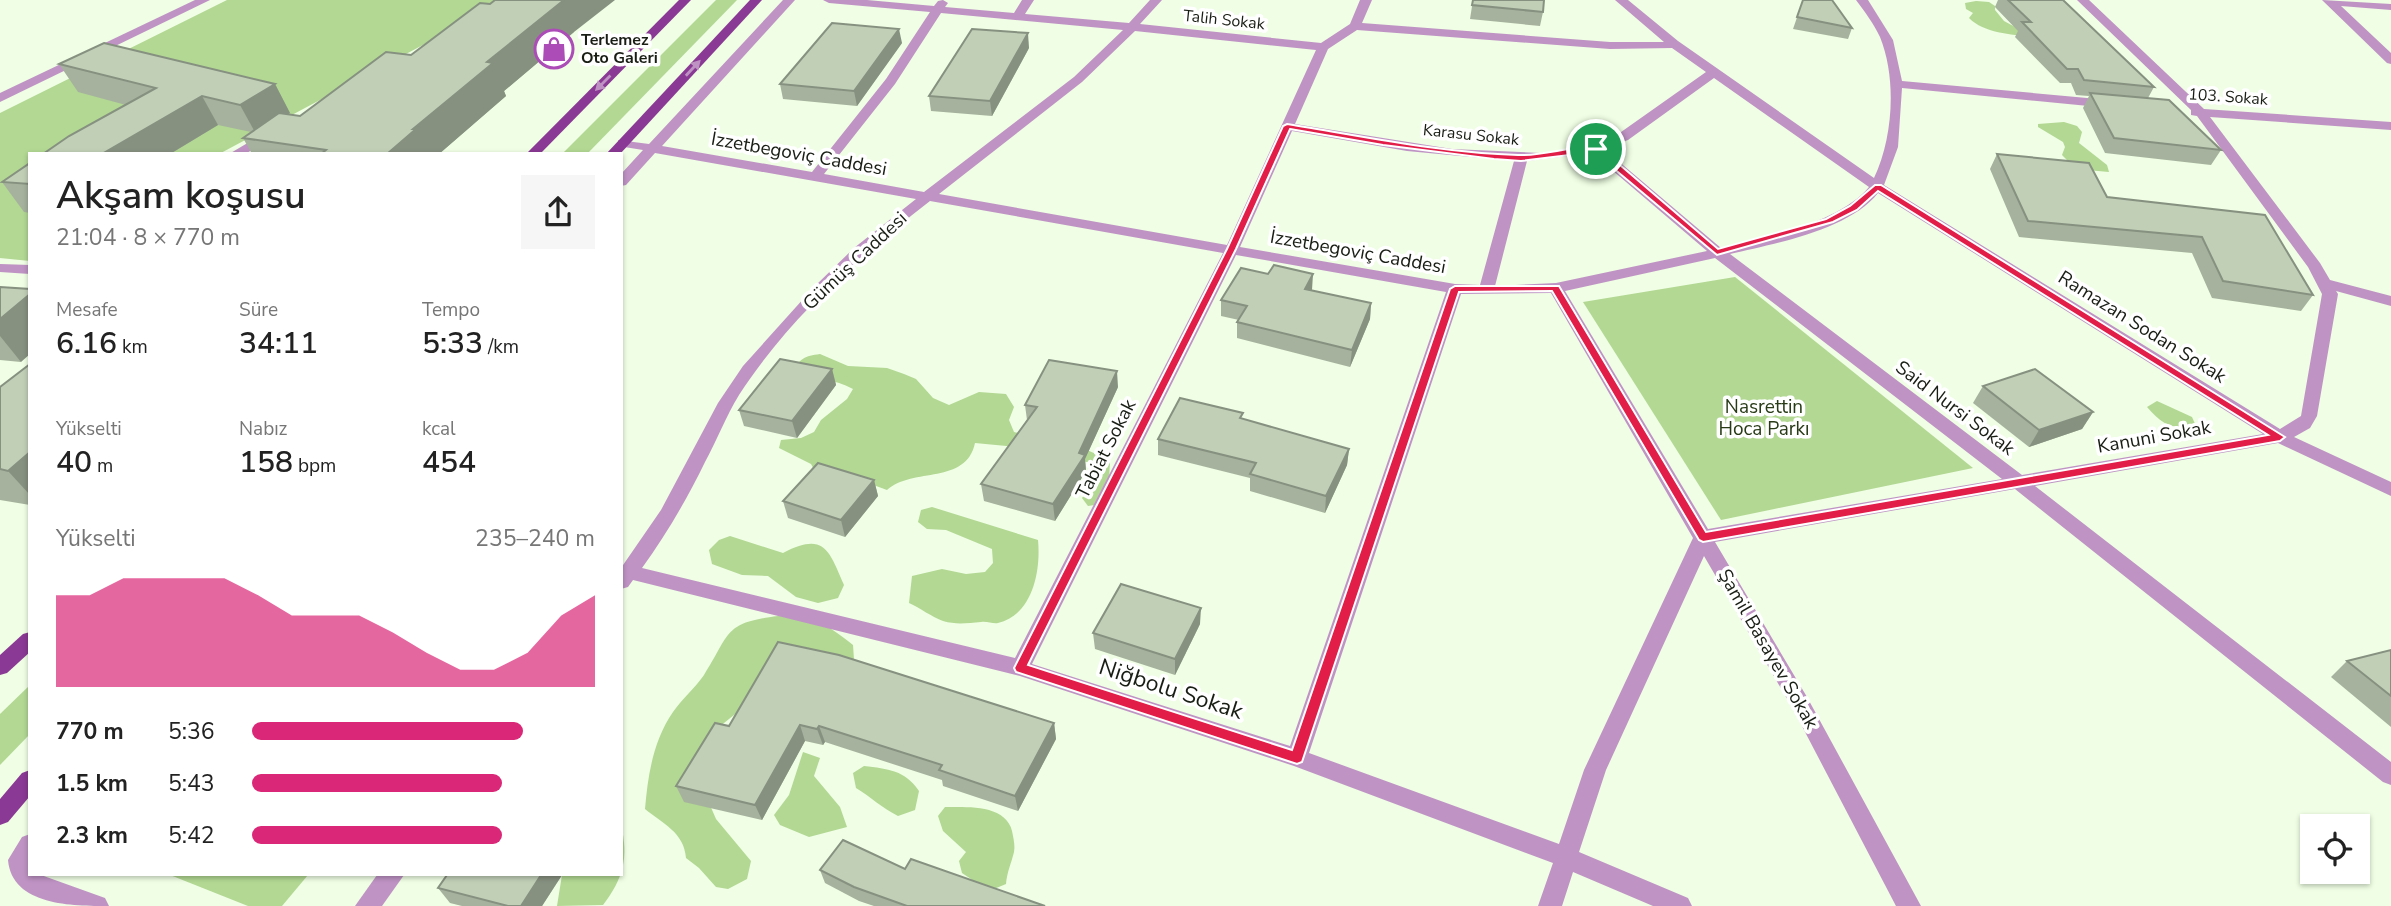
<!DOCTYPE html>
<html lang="tr">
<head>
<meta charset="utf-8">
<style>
	body { margin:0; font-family:"Nunito Sans",sans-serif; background:#f6f6f6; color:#222; height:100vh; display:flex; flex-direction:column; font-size:26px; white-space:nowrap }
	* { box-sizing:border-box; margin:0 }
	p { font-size:23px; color:#767676 }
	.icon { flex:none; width:38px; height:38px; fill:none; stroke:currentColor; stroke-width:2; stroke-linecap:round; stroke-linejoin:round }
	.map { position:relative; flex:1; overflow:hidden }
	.side { position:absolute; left:28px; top:152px; width:595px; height:724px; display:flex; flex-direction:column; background:#fff; border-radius:0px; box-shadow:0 2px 5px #0004 }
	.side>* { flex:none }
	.controls { position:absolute; left:2300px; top:814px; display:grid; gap:14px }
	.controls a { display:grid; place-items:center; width:70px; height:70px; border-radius:0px; background:#fff; box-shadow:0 2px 5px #0004; font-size:35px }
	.pin { position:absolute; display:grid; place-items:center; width:60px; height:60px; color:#fff; margin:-30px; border:4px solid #fff; border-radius:50%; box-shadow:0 2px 7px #0007 }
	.round { display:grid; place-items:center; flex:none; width:74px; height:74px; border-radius:0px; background:#f6f6f6 }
	.headline { display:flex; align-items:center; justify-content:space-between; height:119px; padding:0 28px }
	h1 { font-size:38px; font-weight:600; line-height:52px }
	.metrics { display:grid; grid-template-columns:repeat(3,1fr); gap:10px; height:119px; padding:7px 28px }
	.metrics div { display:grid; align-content:center }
	.metrics b { font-size:30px; font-weight:600 }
	.metrics small { font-size:19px; font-weight:400 }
	.metrics p { font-size:19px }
	.chart { height:196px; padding:14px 28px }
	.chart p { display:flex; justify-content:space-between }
	.chart svg { width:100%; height:126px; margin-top:7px; fill:#db2777; opacity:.7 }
	ul { padding:0 28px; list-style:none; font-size:23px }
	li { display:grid; grid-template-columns:112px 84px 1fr; align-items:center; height:52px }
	li i { height:18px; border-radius:9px; background:#db2777 }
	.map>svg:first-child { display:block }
	.green { fill:#b2d893 }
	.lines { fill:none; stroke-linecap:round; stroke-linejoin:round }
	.minor { fill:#bf93c4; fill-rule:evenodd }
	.major { fill:#8a3994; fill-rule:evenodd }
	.wall { fill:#a6b29d }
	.shaded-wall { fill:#879180 }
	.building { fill:#c1cfb7; stroke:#879180; stroke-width:2 }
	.oneway { fill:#bf92c4 }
	.route { fill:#e11d48; stroke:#fff; stroke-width:2; fill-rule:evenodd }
	.labels { text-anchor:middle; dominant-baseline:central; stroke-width:7; stroke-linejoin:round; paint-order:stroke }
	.far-street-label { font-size:16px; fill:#191e15; stroke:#fff }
	.far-poi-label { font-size:16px; font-weight:bold; fill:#191e15; stroke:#fff; text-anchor:start }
	.street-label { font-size:19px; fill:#191e15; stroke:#fff }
	.park-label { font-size:19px; fill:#283b16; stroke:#fff }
	.near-street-label { font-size:23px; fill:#191e15; stroke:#fff }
</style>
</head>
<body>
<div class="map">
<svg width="2391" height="906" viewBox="0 0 2391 906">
	<rect width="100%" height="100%" fill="#effee4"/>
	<g class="green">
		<path d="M227,0H507L219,154H30V261L0,258V113Z"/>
		<path d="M716,0H737L587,154H562Z"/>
		<path d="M1976,1L1989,2L1995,6V10L2004,21L2032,36C2011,35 1984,33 1969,18L1973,13L1966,9L1965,3Z"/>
		<path d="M2064,122L2077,126L2082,132L2079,143L2107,165L2109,172L2076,169L2062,155L2065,147L2063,142L2038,127V124Z"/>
		<path d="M1735,277L1973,468L1721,520L1583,302Z"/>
		<path d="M820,354L848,366L887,368L904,374L916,379L933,398L949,405L979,392L1006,394L1014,407L1009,420L1014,432C1046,439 1082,443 1110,462L1109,480L1101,504L1088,506L1082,498L1099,473L1096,464L1017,447L975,443C966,485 913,467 887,490L860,480L816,473L811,464L779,448L781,440L801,438L814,432L821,420L847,399L853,389C834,378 813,380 793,373C799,358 805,356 820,354Z"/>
		<path d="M2157,401L2192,417L2196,426C2172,430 2163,425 2147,407Z"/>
		<path d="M932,507L1038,540C1041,570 1033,615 998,623C993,624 987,621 981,622C967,623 957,625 943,621C932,617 920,608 909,603L912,576L942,569L966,574L985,572L993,563L992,549L946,530L927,529L918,522L921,510Z"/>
		<path d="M730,536L783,553C825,531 829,551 844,585L838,598L818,603L796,597L768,576L742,575L712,564L709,550L719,540Z"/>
		<path d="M778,616C812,616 826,623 853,645L854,660L739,711L719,727L696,773L716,819L751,861L747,879L728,889L716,887L699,868L686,858C684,832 663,824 645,809C648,775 653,741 673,712C682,699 695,688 704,675C731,633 723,623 778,616Z"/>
		<path d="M30,685V734L0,765V714Z"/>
		<path d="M803,752L820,758L814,776L840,807L847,827L809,837L780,825L774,815L789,795Z"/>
		<path d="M864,766C888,769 905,770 919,791L915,810L898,816C882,808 871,797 856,788L853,773Z"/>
		<path d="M945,807C969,807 1010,804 1013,836C1014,841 1015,847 1014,852C1011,864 1007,872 1006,884L989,891L962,873L959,861L966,852L943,831L938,816Z"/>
		<path d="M621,825C629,858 623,879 603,905L557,906L562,875H621Z"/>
		<path d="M170,875H308L282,906H248Z"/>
	</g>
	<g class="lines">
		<g class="minor">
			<path d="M195,0H210L0,102V93Z"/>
			<path d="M783,0H795L662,146L812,172L886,79L930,12L829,3L823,0H867L934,6L938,1L943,0L948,3L945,7L1014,13L1022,0H1034L1025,14L1129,23L1150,0H1162L1140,24L1321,43L1350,24L1360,0H1372L1362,23L1610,42H1664L1615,0H1628L1678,41L1874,178C1893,138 1897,79 1880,37C1874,24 1865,12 1856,0H1868L1893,40L1902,81L2109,100L2115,104L2109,108L1902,88L1898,147L1884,185L2280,429L2301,416L2322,294L2308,267L2197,116L2191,115V110L2077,0H2089L2204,109L2391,122V130L2210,117L2320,263L2330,280L2391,296V306L2336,291L2338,294L2317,416L2310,428L2294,437L2391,482V496L2278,443L2035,486L2391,762V785L2383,782L2015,489L1715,542L1807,697L1921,906H1896L1793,709L1704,556L1606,770L1579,852L1688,898L1692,906H1653L1573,872L1562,906H1538L1553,863L1294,766L1020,676L633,580L628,587L621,589V568L661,510L718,403L743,366L814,287L854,248L916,199L655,153L626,185L621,186V174L643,150L618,146V140L649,144ZM941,13L1123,30L1074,77L924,192L824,174L895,84ZM1357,30L1610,49L1672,48L1706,72L1614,137L1578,148L1540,153L1452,149L1295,124L1328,49ZM1135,31L1316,50L1227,245L939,194L1082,82ZM1714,78L1869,187C1839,223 1765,238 1721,248L1604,149L1628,140ZM1292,131L1407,151L1514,161L1480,285L1455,284L1240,247ZM1592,153L1707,251L1556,283L1495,286L1527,161ZM1878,193L2263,434L2022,475L1730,254C1774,244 1849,230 1878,193ZM930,201L1223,253L1015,658L642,568C666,535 687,499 705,462C717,440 726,416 739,395C788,319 859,256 930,201ZM1236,255L1446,292L1290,746L1032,664ZM1715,258L2002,479L1708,529L1565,291ZM1551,293L1693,538L1584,770L1559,844L1309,753L1461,294Z"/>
			<path d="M2322,0L2391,4V10L2341,6L2391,53V64L2387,63Z"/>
			<path d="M266,132L273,136L271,139L245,154H229Z"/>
			<path d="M0,264L30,265V274L0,272Z"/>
			<path d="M30,834V875H41L105,898L109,906C73,906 12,906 8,860L22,837Z"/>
			<path d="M377,875H404L382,906H355Z"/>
		</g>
		<g class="major">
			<path d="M679,0H691L540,154H526Z"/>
			<path d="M750,0H762L620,154H606Z"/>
			<path d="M30,632V652L7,673L0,675V655L23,634Z"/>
			<path d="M30,770V796L8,822L0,825V799L22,773Z"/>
		</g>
	</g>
	<g class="wall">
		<path d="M1473,0L1543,12L1540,26L1470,19Z"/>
		<path d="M1803,0L1852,28L1848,39L1793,29Z"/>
		<path d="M1998,0H2063L2154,87L2148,98L2221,150L2211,165L2105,153L2083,108L2089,96L2076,95L2071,83H2060L2015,37L2018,31L1995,7Z"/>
		<path d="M490,4L574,32L504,91L506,96L439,154H252L243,138L251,132L218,125L170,154H43L126,105L78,92L59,64L275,84L290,113L288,114L300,116L411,55Z"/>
		<path d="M902,43L857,106L783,99L780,84Z"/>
		<path d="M1029,48L992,116L931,111L929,96Z"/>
		<path d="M1997,154L2107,197L2265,215L2313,295L2301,311L2212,298L2192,253L2019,237L1990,169Z"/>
		<path d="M30,163V213L24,212L2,182Z"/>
		<path d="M0,287L21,362L0,360Z"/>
		<path d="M1312,291L1371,303L1370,319L1350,367L1237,338V322L1239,320L1221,316V300Z"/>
		<path d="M30,364V505L0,500V387Z"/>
		<path d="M832,369L836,385L797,438L744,426L739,410Z"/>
		<path d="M1983,386L2093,412L2082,429L2029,447L1973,403Z"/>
		<path d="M1118,387L1085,459L1086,471L1055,521L984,501L981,484L1027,420L1025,405Z"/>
		<path d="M1243,419L1349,449L1347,465L1325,513L1250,491V478L1158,455V439Z"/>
		<path d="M874,480L878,496L845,537L788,518L783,501Z"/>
		<path d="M1200,624L1175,675L1095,649L1093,633Z"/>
		<path d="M2391,650V727L2331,677L2347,661Z"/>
		<path d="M1054,723L1056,739L1018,811L943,786L942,780L825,742L823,745L805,741L762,820L684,802L676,786L729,726Z"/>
		<path d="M905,869L1045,906H874L859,901L825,883L820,870Z"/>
		<path d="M447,875H562L542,906H462L450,903L438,888Z"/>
	</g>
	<g class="shaded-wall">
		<path d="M564,0H615L574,32L504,91L506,96L439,154H387L413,129L487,62Z"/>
		<path d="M899,29L902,43L857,106L854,91Z"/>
		<path d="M1028,33L1029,48L992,116L990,101Z"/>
		<path d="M275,84L290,113L256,134L240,105Z"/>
		<path d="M202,96L218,125L170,154H102Z"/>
		<path d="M1313,274L1312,290L1304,305L1305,289Z"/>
		<path d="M30,294V354L21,362L0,336V319Z"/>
		<path d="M1371,303L1370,319L1350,367L1352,350Z"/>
		<path d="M832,369L836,385L797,438L792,421Z"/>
		<path d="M1117,371L1118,387L1085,459L1086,471L1055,521L1053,504Z"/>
		<path d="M2093,412L2082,429L2029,447L2039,430Z"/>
		<path d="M1349,449L1347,465L1325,513L1326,496Z"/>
		<path d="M30,452V495L8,471Z"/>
		<path d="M874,480L878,496L845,537L841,520Z"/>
		<path d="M1201,608L1200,624L1175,675V659Z"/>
		<path d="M1054,723L1056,739L1018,811L1015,796Z"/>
		<path d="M800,725L805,741L762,820L755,805Z"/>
		<path d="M819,726L825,742L823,745L817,729Z"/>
		<path d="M541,875H562L542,906H521Z"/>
	</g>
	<g class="building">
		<path d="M495,0H564L487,62L493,63L413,129H416L387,154H321L326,150L243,138L279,113L300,116L386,52L411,55L480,3L490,4Z"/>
		<path d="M1473,0H1544L1543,12L1472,5Z"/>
		<path d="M1803,0H1832L1852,28L1797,17Z"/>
		<path d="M2008,0H2063L2154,87L2084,80L2078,69H2067L2022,22H2031Z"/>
		<path d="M832,23L899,29L854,91L780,84Z"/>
		<path d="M972,29L1028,33L990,101L929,96Z"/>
		<path d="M104,43L275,84L240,105L202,96L102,154H108H43L69,136L156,88L59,64Z"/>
		<path d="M2090,93L2169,100L2221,150L2114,138Z"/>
		<path d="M1997,154L2089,163L2107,197L2265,215L2313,295L2223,281L2202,237L2028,221Z"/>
		<path d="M30,163V184L2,182Z"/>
		<path d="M1274,265L1313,274L1305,289L1371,303L1352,350L1237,322L1247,306L1221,300L1241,268L1268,274Z"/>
		<path d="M0,287L30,289V294L0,319Z"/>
		<path d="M780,359L832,369L792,421L739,410Z"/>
		<path d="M1049,360L1117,371L1079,453L1085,455L1053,504L981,484L1037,407L1025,405Z"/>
		<path d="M30,364V452L8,471L0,469V387Z"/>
		<path d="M2035,369L2093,412L2039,430L1983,386Z"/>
		<path d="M1180,398L1243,413L1240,418L1349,449L1326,496L1250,474L1256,463L1158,439Z"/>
		<path d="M818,463L874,480L841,520L783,501Z"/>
		<path d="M1121,584L1201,608L1175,659L1093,633Z"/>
		<path d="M778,642L839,655L1054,723L1015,796L939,770L942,765L819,726L817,729L800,725L755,805L676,786L715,723L729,726Z"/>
		<path d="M2391,650V696L2347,661Z"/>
		<path d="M843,840L905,869L911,859L1045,906H907L854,887L820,870Z"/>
		<path d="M447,875H541L521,906H508L438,888Z"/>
	</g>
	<defs><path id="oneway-solid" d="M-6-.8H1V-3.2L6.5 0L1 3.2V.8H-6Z" transform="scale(1.75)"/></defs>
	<g class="oneway">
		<use href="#oneway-solid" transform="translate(693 68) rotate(-47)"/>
		<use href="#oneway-solid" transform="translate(603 83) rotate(135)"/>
	</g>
	<path class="route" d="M1287,124C1363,136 1441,153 1518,155C1545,156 1572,145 1599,147L1718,249L1826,219L1850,206L1875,185H1881L2285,437L2280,441L1703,542L1699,540L1552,291L1459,292L1302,762L1297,764L1016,672L1014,668L1227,249L1283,126ZM1290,129L1383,145L1494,159L1521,161L1594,152L1717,255L1833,222L1857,210L1878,191L2268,435L1706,532L1559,286H1455L1450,289L1292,750L1028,665L1236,249Z"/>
	<defs>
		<symbol id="shop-ring" viewBox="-11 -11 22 22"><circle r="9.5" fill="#fff" stroke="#ac4db7" stroke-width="1.5"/><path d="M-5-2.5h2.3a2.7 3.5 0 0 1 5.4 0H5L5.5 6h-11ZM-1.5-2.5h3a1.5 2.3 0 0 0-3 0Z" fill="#ac4db7"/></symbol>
	</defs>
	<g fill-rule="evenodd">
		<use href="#shop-ring" x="532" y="27" width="44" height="44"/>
	</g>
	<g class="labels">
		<g class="far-street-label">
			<text transform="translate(1224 20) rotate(6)">Talih Sokak</text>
			<text transform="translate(2228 97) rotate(4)">103. Sokak</text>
			<text transform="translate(1471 135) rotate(6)">Karasu Sokak</text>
		</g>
		<g class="far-poi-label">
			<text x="581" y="40">Terlemez<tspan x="581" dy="18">Oto Galeri</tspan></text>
		</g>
		<g class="street-label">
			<text transform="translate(799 154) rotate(10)">İzzetbegoviç Caddesi</text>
			<text transform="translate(1358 252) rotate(10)">İzzetbegoviç Caddesi</text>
			<text transform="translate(855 261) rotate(-43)">Gümüş Caddesi</text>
			<text transform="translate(2142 327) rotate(32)">Ramazan Sodan Sokak</text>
			<text transform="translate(1955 408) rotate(37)">Said Nursi Sokak</text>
			<text transform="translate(2154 437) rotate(-10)">Kanuni Sokak</text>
			<text transform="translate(1106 449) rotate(-63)">Tabiat Sokak</text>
			<text transform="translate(1768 649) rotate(60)">Şamil Basayev Sokak</text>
		</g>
		<g class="park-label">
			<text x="1764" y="407">Nasrettin<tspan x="1764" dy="22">Hoca Parkı</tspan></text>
		</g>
		<g class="near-street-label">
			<text transform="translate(1171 689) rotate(18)">Niğbolu Sokak</text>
		</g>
	</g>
</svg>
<div class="controls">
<a><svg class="icon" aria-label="locate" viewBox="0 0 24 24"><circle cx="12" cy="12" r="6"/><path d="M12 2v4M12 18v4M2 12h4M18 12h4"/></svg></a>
</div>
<div class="pin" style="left:1596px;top:149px;background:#1e9e55"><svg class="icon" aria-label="arrive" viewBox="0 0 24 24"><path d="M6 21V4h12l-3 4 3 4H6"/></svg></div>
<section class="side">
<div class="headline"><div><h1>Akşam koşusu</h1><p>21:04 · 8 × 770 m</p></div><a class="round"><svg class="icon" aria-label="share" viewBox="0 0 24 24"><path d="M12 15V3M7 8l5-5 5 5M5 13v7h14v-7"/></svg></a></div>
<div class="metrics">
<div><p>Mesafe</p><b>6.16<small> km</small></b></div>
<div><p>Süre</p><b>34:11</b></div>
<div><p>Tempo</p><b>5:33<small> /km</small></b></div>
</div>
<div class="metrics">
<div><p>Yükselti</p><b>40<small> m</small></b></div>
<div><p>Nabız</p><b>158<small> bpm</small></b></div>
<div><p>kcal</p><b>454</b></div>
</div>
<div class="chart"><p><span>Yükselti</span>235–240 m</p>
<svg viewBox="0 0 160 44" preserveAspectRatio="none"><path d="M0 44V12L10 12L20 6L30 6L40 6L50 6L60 12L70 19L80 19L90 19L100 25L110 32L120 38L130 38L140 32L150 19L160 12V44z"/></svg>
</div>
<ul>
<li><b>770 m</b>5:36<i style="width:79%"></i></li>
<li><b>1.5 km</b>5:43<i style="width:73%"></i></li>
<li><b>2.3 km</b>5:42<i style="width:73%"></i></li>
</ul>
</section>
</div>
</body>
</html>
